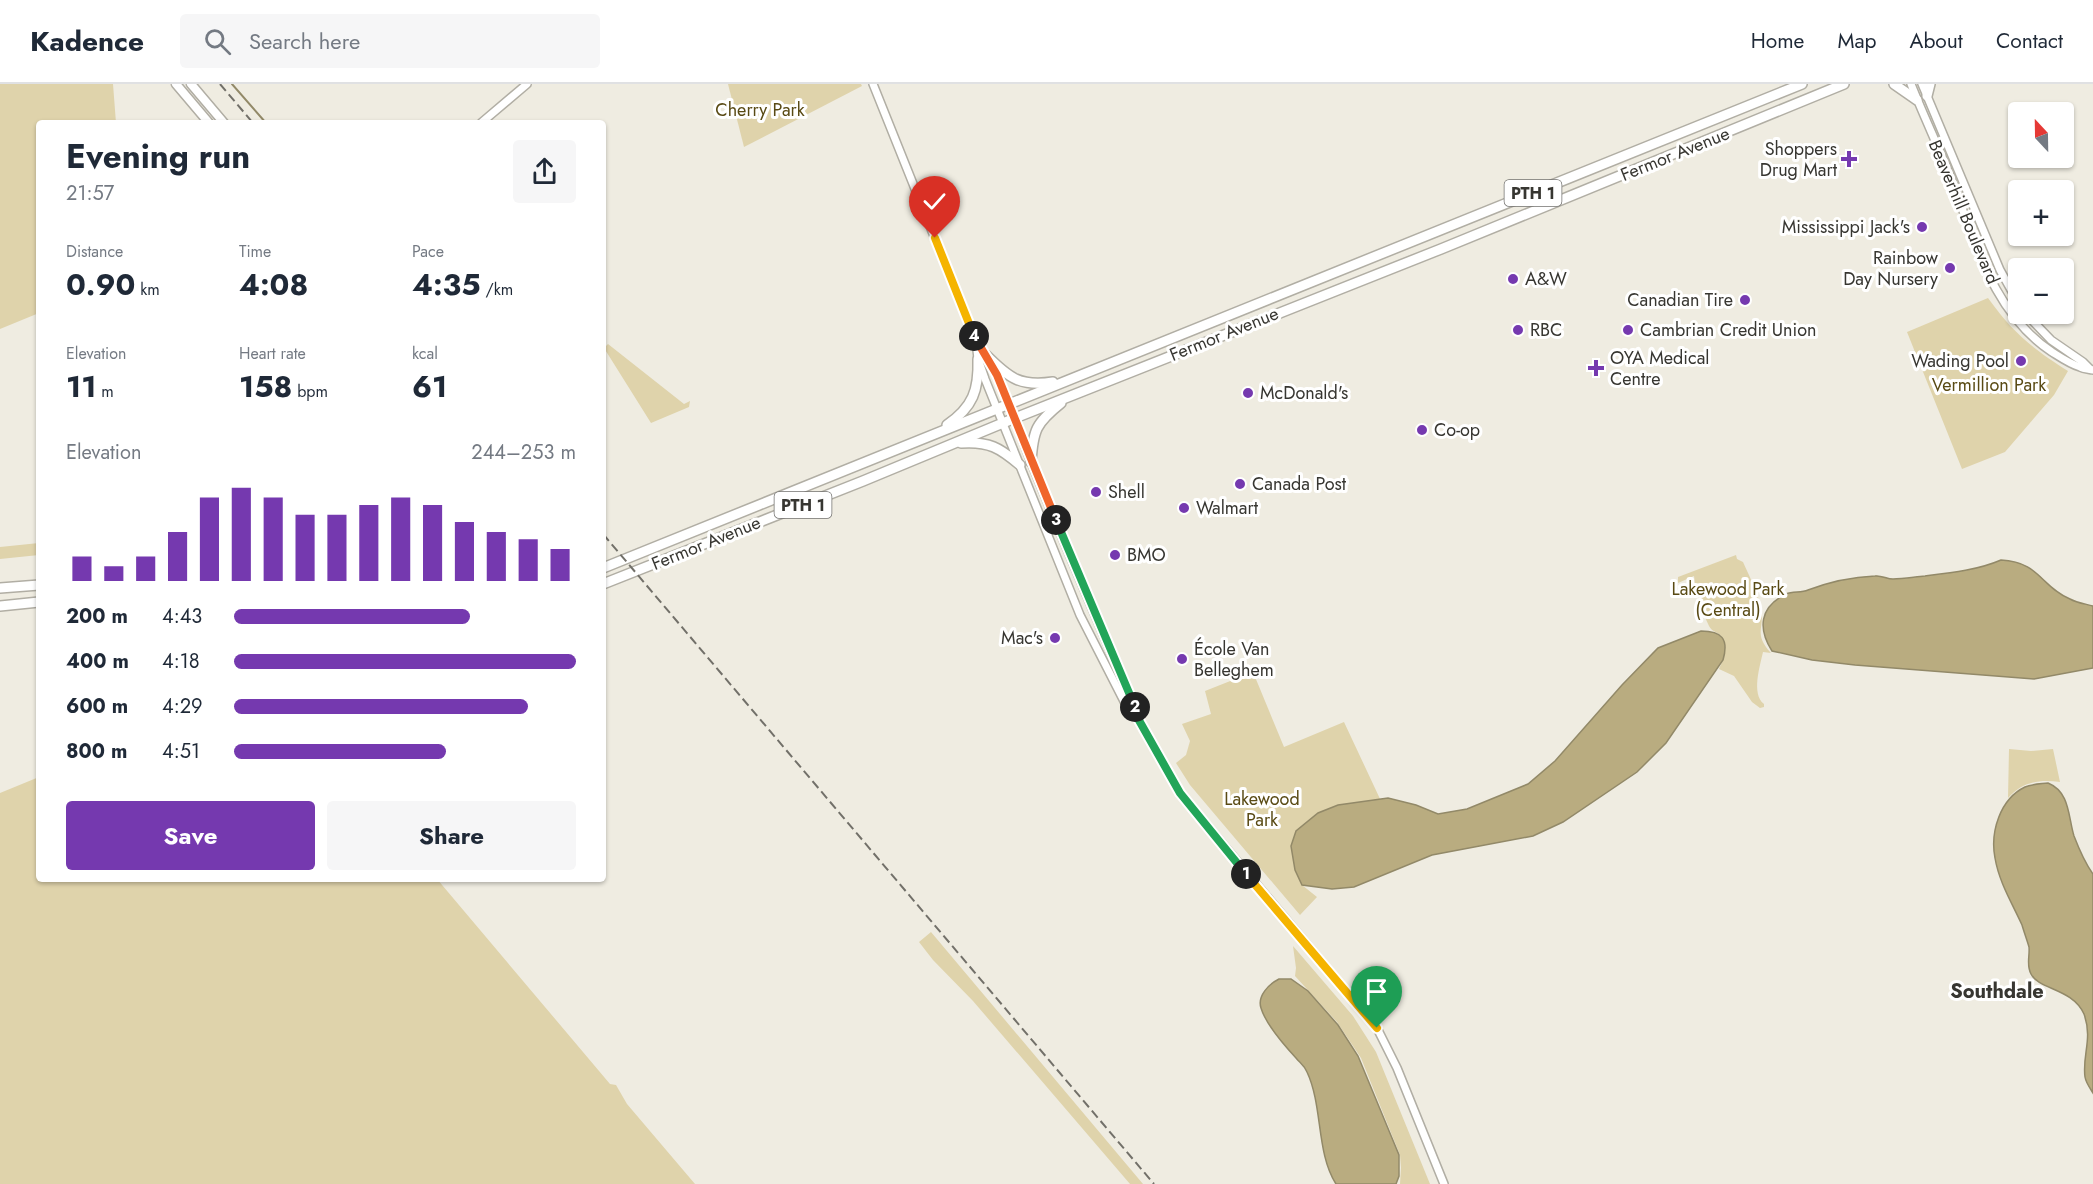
<!DOCTYPE html>
<html lang="en">
<head>
<meta charset="utf-8">
<style>
	body { margin:0; font-family:Jost,sans-serif; background:#f6f6f7; color:#1f2937; height:100vh; display:flex; flex-direction:column; font-size:22px; white-space:nowrap }
	* { box-sizing:border-box; margin:0 }
	p { font-size:20px; color:#747a83 }
	.icon { flex:none; width:33px; height:33px; fill:none; stroke:currentColor; stroke-width:2; stroke-linecap:round; stroke-linejoin:round }
	.map { position:relative; flex:1; overflow:hidden }
	.side { position:absolute; left:36px; top:36px; width:570px; height:762px; display:flex; flex-direction:column; background:#fff; border-radius:6px; box-shadow:0 2px 4px #0004 }
	.side>* { flex:none }
	.needle { width:39px; rotate:338deg }
	.fabs { position:absolute; left:2008px; top:18px; display:grid; gap:12px }
	.fabs a { display:grid; place-items:center; width:66px; height:66px; border-radius:6px; background:#fff; box-shadow:0 2px 4px #0004; font-size:30px }
	.pin { position:absolute; display:grid; place-items:center; width:51px; height:51px; color:#fff; margin:-62px -26px; border-radius:50% 50% 50% 0; rotate:-45deg; box-shadow:0 0 6px #0007 }
	.pin .icon { rotate:45deg }
	.km { position:absolute; width:30px; height:30px; margin:-15px; border-radius:50%; background:#222; color:#fff; font-size:16px; line-height:30px; text-align:center }
	.round { display:grid; place-items:center; flex:none; width:63px; height:63px; border-radius:6px; background:#f6f6f7 }
	.overview { display:flex; align-items:center; justify-content:space-between; height:102px; padding:0 30px }
	h1 { font-size:33px; font-weight:700; line-height:45px }
	.stats { display:grid; grid-template-columns:repeat(3,1fr); gap:9px; height:102px; padding:6px 30px }
	.stats div { display:grid; align-content:center }
	.stats b { font-size:30px; font-weight:700 }
	.stats small { font-size:16px; font-weight:400 }
	.stats p { font-size:16px }
	.chart { height:168px; padding:12px 30px }
	.chart p { display:flex; justify-content:space-between }
	.chart svg { width:100%; height:108px; margin-top:6px; stroke:#7539af; stroke-width:6 }
	.action { display:flex; gap:12px; margin-top:auto; padding:12px 30px }
	.action a { flex:1; height:69px; border-radius:6px; background:#7539af; color:#fff; font-size:24px; font-weight:700; line-height:69px; text-align:center }
	.action a+a { background:#f6f6f7; color:#1f2937 }
	ul { padding:0 30px; list-style:none; font-size:20px }
	li { display:grid; grid-template-columns:96px 72px 1fr; align-items:center; height:45px }
	li i { height:15px; border-radius:8px; background:#7539af }
	header { display:flex; align-items:center; gap:36px; box-sizing:border-box; height:84px; padding:0 30px; background:#fff; border-bottom:2px solid #e0e1e3 }
	header strong { font-size:28px }
	nav { display:flex; gap:33px; margin-inline-start:auto; font-size:21px }
	.search { width:420px; height:54px; background:#f6f6f7; display:flex; align-items:center; gap:15px; box-sizing:border-box; padding:0 21px; border-radius:6px; color:#747a83; font-size:22px }
	.map>svg:first-child { display:block }
	.green { fill:#dfd3ab }
	.water { fill:#b9ac80; stroke:#928968; stroke-width:1.5 }
	.lines { fill:none; stroke-linecap:round; stroke-linejoin:round }
	.stream { stroke:#928968; stroke-width:2 }
	.minor-casing { stroke:#b1aea4; stroke-width:10 }
	.major-casing { stroke:#b1aea4; stroke-width:11 }
	.highway-casing { stroke:#b1aea4; stroke-width:12 }
	.minor { stroke:#fff; stroke-width:7 }
	.major { stroke:#fff; stroke-width:8 }
	.highway { stroke:#fff; stroke-width:9 }
	.rail { stroke:#727069; stroke-width:2; stroke-dasharray:9 4.5; stroke-linecap:butt }
	.split-1-casing { stroke:#fff; stroke-width:12 }
	.split-2-casing { stroke:#fff; stroke-width:12 }
	.split-3-casing { stroke:#fff; stroke-width:12 }
	.split-4-casing { stroke:#fff; stroke-width:12 }
	.split-5-casing { stroke:#fff; stroke-width:12 }
	.split-1 { stroke:#f5b400; stroke-width:8 }
	.split-2 { stroke:#22a559; stroke-width:8 }
	.split-3 { stroke:#22a559; stroke-width:8 }
	.split-4 { stroke:#f0652b; stroke-width:8 }
	.split-5 { stroke:#f5b400; stroke-width:8 }
	.poi-dot { fill:#7539af; stroke:#fff; stroke-width:2 }
	.labels { text-anchor:middle; dominant-baseline:central; stroke-width:6; stroke-linejoin:round; paint-order:stroke }
	.shield { fill:#fff; stroke:#73726f; stroke-width:1.5 }
	.shield-label { font-size:16px; font-weight:bold; fill:#373631 }
	.park-label { font-size:18px; fill:#594a14; stroke:#fff }
	.poi-label { font-size:18px; fill:#373631; stroke:#fff; text-anchor:start }
	.street-label { font-size:18px; fill:#373631; stroke:#fff }
	.neighbourhood-label { font-size:20px; font-weight:bold; fill:#373631; stroke:#fff }
</style>
</head>
<body>
<header>
<strong>Kadence</strong>
<div class="search"><svg class="icon" aria-label="search" viewBox="0 0 24 24"><circle cx="10" cy="10" r="6"/><path d="M15 15l6 6"/></svg>Search here</div>
<nav><a>Home</a><a>Map</a><a>About</a><a>Contact</a></nav>
</header>
<div class="map">
<svg width="2093" height="1100" viewBox="0 0 2093 1100">
	<rect width="100%" height="100%" fill="#efece1"/>
	<g class="green">
		<path d="M0,0H113L116,39H39V229L0,245Z"/>
		<path d="M728,0H861L862,2L744,63Z"/>
		<path d="M1988,214C2014,250 2032,264 2068,287L2054,311L2005,368L1962,385L1907,248Z"/>
		<path d="M608,260L684,320L690,317L689,323L651,339L604,264Z"/>
		<path d="M39,459V471L0,475V463Z"/>
		<path d="M1736,471L1737,475L1743,478C1749,492 1758,508 1761,524C1765,545 1753,549 1771,569L1763,568C1760,582 1751,610 1764,620V623L1760,624L1752,618L1734,592L1719,585C1724,575 1730,559 1719,550C1714,547 1712,547 1709,542C1701,525 1696,511 1694,492L1678,499V493Z"/>
		<path d="M1253,588L1284,663L1344,638L1381,717L1351,719L1318,729L1302,801L1317,813L1300,831L1190,701L1176,679L1186,671L1190,657L1182,640L1211,630L1205,607Z"/>
		<path d="M2009,665L2031,667L2053,665L2060,698C2039,695 2022,698 2008,714Z"/>
		<path d="M39,693V795H437L610,1000L616,1001L627,1020L695,1100H0V709Z"/>
		<path d="M931,848L1143,1100H1130L973,917L933,876L919,858Z"/>
		<path d="M1293,862L1353,932L1376,968L1430,1100H1400L1401,1084L1400,1071L1361,974L1337,938L1295,892L1296,884Z"/>
	</g>
	<g class="water">
		<path d="M2001,476C2040,478 2040,502 2070,515C2077,519 2086,520 2093,522V584L2034,595L1855,581L1812,576L1772,567C1758,545 1759,523 1786,510C1793,507 1801,509 1808,506C1829,498 1852,493 1875,492C1881,491 1887,495 1893,495C1903,495 1914,493 1925,492C1950,489 1978,486 2001,476Z"/>
		<path d="M1701,547C1722,547 1729,555 1723,576L1666,659L1637,688L1563,738L1533,752L1432,771L1354,803L1332,805L1302,801L1295,786L1291,762L1296,747L1318,729L1338,721L1388,714L1416,721L1438,730L1467,725L1528,700L1555,677L1622,601L1658,564Z"/>
		<path d="M2048,699C2070,708 2068,732 2074,752C2079,765 2085,779 2093,790V1009C2090,1004 2086,999 2085,993C2082,971 2093,955 2084,930C2072,904 2039,906 2031,890C2026,881 2030,872 2029,863C2027,856 2024,848 2022,841C2012,819 1999,798 1995,774C1990,748 2000,715 2025,703C2032,700 2040,700 2048,699Z"/>
		<path d="M1279,895H1291L1308,907L1338,941L1358,972L1399,1071V1092L1396,1100H1336C1316,1069 1323,1022 1307,988C1304,981 1300,979 1296,974C1284,961 1266,941 1261,924C1257,912 1269,900 1279,895Z"/>
	</g>
	<g class="lines">
		<path class="stream" d="M232,0L266,39"/>
		<defs>
			<g id="minor">
				<path d="M873,0L976,257L978,275L985,295L1080,531L1128,625L1136,631"/>
				<path d="M1911,0C1924,33 1939,64 1952,97C1976,159 1993,229 2052,268C2060,273 2070,280 2080,283C2084,285 2089,285 2093,286"/>
				<path d="M1922,0L2000,186L2019,220"/>
				<path d="M481,39L527,0"/>
				<path d="M2026,230L2051,256L2083,278L2090,285"/>
				<path d="M976,257C1003,293 1015,337 1031,378C1064,459 1099,541 1134,622L1136,631L1180,709L1377,944L1397,984L1444,1100"/>
			</g>
			<g id="major">
				<path d="M176,0L209,39"/>
				<path d="M191,0L224,39"/>
			</g>
			<g id="highway">
				<path d="M1894,0L1917,16"/>
				<path d="M1927,12L1930,0"/>
				<path d="M986,271C1009,294 1020,303 1053,298"/>
				<path d="M947,341C973,323 979,306 978,275"/>
				<path d="M961,359C989,357 1000,364 1020,381"/>
				<path d="M1031,378C1033,346 1036,339 1061,319"/>
				<path d="M603,484L1802,0"/>
				<path d="M603,500L863,397L1015,334L1441,165L1844,0"/>
				<path d="M0,504L39,501"/>
				<path d="M0,522L39,518"/>
			</g>
		</defs>
		<use href="#minor" class="minor-casing"/>
		<use href="#major" class="major-casing"/>
		<use href="#highway" class="highway-casing"/>
		<use href="#minor" class="minor"/>
		<use href="#major" class="major"/>
		<use href="#highway" class="highway"/>
		<g class="rail">
			<path d="M220,0L253,39"/>
			<path d="M603,450L1154,1100"/>
		</g>
	</g>
	<g class="lines">
		<defs>
			<path id="split-1" d="M1246,790L1377,944"/>
			<path id="split-2" d="M1135,623L1136,631L1180,709L1246,790"/>
			<path id="split-3" d="M1056,436L1135,623"/>
			<path id="split-4" d="M974,252L997,291L1056,436"/>
			<path id="split-5" d="M935,154L974,252"/>
		</defs>
		<use href="#split-1" class="split-1-casing"/>
		<use href="#split-2" class="split-2-casing"/>
		<use href="#split-3" class="split-3-casing"/>
		<use href="#split-4" class="split-4-casing"/>
		<use href="#split-5" class="split-5-casing"/>
		<use href="#split-1" class="split-1"/>
		<use href="#split-2" class="split-2"/>
		<use href="#split-3" class="split-3"/>
		<use href="#split-4" class="split-4"/>
		<use href="#split-5" class="split-5"/>
	</g>
	<g class="poi-dot">
		<path d="M1846 66h6v6h6v6h-6v6h-6v-6h-6v-6h6z"/>
		<circle cx="1922" cy="143" r="6"/>
		<circle cx="1950" cy="184" r="6"/>
		<circle cx="1513" cy="195" r="6"/>
		<circle cx="1745" cy="216" r="6"/>
		<circle cx="1518" cy="246" r="6"/>
		<circle cx="1628" cy="246" r="6"/>
		<circle cx="2021" cy="277" r="6"/>
		<path d="M1593 275h6v6h6v6h-6v6h-6v-6h-6v-6h6z"/>
		<circle cx="1248" cy="309" r="6"/>
		<circle cx="1422" cy="346" r="6"/>
		<circle cx="1240" cy="400" r="6"/>
		<circle cx="1096" cy="408" r="6"/>
		<circle cx="1184" cy="424" r="6"/>
		<circle cx="1115" cy="471" r="6"/>
		<circle cx="1055" cy="554" r="6"/>
		<circle cx="1182" cy="575" r="6"/>
	</g>
	<g class="labels">
		<g class="shield">
			<rect x="1504.5" y="96" width="57" height="26" rx="4.5"/>
			<rect x="774.5" y="408" width="57" height="26" rx="4.5"/>
		</g>
		<g class="shield-label">
			<text x="1533" y="109">PTH 1</text>
			<text x="803" y="421">PTH 1</text>
		</g>
		<g class="park-label">
			<text x="760" y="26">Cherry Park</text>
			<text x="1989" y="301">Vermillion Park</text>
			<text x="1728" y="505">Lakewood Park<tspan x="1728" dy="21">(Central)</tspan></text>
			<text x="1262" y="715">Lakewood<tspan x="1262" dy="21">Park</tspan></text>
		</g>
		<g class="poi-label">
			<text x="1837" y="65" text-anchor="end">Shoppers<tspan x="1837" dy="21">Drug Mart</tspan></text>
			<text x="1910" y="143" text-anchor="end">Mississippi Jack's</text>
			<text x="1938" y="174" text-anchor="end">Rainbow<tspan x="1938" dy="21">Day Nursery</tspan></text>
			<text x="1525" y="195">A&amp;W</text>
			<text x="1733" y="216" text-anchor="end">Canadian Tire</text>
			<text x="1530" y="246">RBC</text>
			<text x="1640" y="246">Cambrian Credit Union</text>
			<text x="1610" y="274">OYA Medical<tspan x="1610" dy="21">Centre</tspan></text>
			<text x="2009" y="277" text-anchor="end">Wading Pool</text>
			<text x="1260" y="309">McDonald's</text>
			<text x="1434" y="346">Co-op</text>
			<text x="1252" y="400">Canada Post</text>
			<text x="1108" y="408">Shell</text>
			<text x="1196" y="424">Walmart</text>
			<text x="1127" y="471">BMO</text>
			<text x="1043" y="554" text-anchor="end">Mac's</text>
			<text x="1194" y="565">École Van<tspan x="1194" dy="21">Belleghem</tspan></text>
		</g>
		<g class="street-label">
			<text transform="translate(1675 70) rotate(-22)">Fermor Avenue</text>
			<text transform="translate(1964 128) rotate(67)">Beaverhill Boulevard</text>
			<text transform="translate(1224 250) rotate(-22)">Fermor Avenue</text>
			<text transform="translate(706 459) rotate(-22)">Fermor Avenue</text>
		</g>
		<g class="neighbourhood-label">
			<text x="1997" y="907">Southdale</text>
		</g>
	</g>
</svg>
<div class="fabs">
<a><svg class="needle" viewBox="-14 -14 28 28"><path d="M0-13l5 13h-10z" fill="#e53935"/><path d="M0 13l5-13h-10z" fill="#747a83"/></svg></a>
<a>+</a>
<a>−</a>
</div>
<div class="pin" style="left:1377px;top:944px;background:#1e9e55"><svg class="icon" aria-label="arrive" viewBox="0 0 24 24"><path d="M6 21V4h12l-3 4 3 4H6"/></svg></div>
<div class="pin" style="left:935px;top:154px;background:#d93025"><svg class="icon" aria-label="check" viewBox="0 0 24 24"><path d="M5 12l5 5 9-10"/></svg></div>
<b class="km" style="left:1246px;top:790px">1</b>
<b class="km" style="left:1135px;top:623px">2</b>
<b class="km" style="left:1056px;top:436px">3</b>
<b class="km" style="left:974px;top:252px">4</b>
<section class="side">
<div class="overview"><div><h1>Evening run</h1><p>21:57</p></div><a class="round"><svg class="icon" aria-label="share" viewBox="0 0 24 24"><path d="M12 15V3M7 8l5-5 5 5M5 13v7h14v-7"/></svg></a></div>
<div class="stats">
<div><p>Distance</p><b>0.90<small> km</small></b></div>
<div><p>Time</p><b>4:08</b></div>
<div><p>Pace</p><b>4:35<small> /km</small></b></div>
</div>
<div class="stats">
<div><p>Elevation</p><b>11<small> m</small></b></div>
<div><p>Heart rate</p><b>158<small> bpm</small></b></div>
<div><p>kcal</p><b>61</b></div>
</div>
<div class="chart"><p><span>Elevation</span>244–253 m</p>
<svg viewBox="0 0 160 44" preserveAspectRatio="none"><path d="M5 44V34M15 44V38M25 44V34M35 44V24M45 44V10M55 44V6M65 44V10M75 44V17M85 44V17M95 44V13M105 44V10M115 44V13M125 44V20M135 44V24M145 44V27M155 44V31"/></svg>
</div>
<ul>
<li><b>200 m</b>4:43<i style="width:69%"></i></li>
<li><b>400 m</b>4:18<i style="width:100%"></i></li>
<li><b>600 m</b>4:29<i style="width:86%"></i></li>
<li><b>800 m</b>4:51<i style="width:62%"></i></li>
</ul>
<div class="action"><a>Save</a><a>Share</a></div>
</section>
</div>
</body>
</html>
